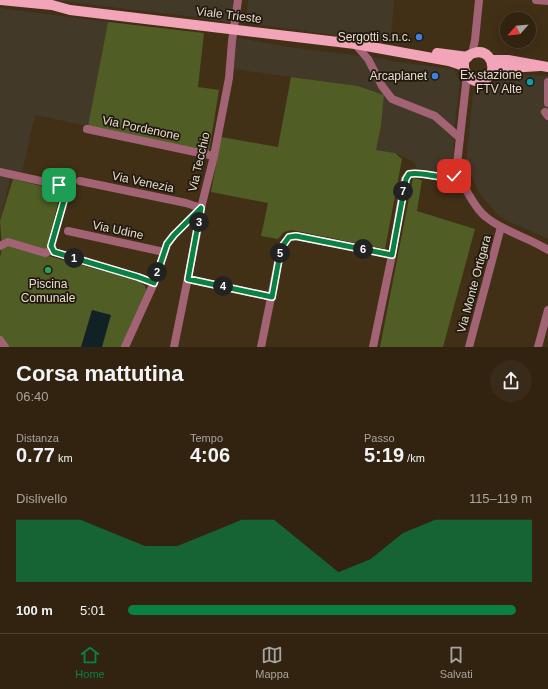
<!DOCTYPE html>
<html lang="it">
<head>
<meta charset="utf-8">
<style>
	body { margin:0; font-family:Arial,sans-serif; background:#392b19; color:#f1f3f6; height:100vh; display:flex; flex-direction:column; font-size:15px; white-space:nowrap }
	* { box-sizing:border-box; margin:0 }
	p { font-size:13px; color:#a8a49f }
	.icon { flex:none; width:22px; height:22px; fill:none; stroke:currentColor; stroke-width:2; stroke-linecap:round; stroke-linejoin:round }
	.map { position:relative; height:347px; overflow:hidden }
	.side { display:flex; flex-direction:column; background:#312310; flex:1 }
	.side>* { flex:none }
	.needle { width:26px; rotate:243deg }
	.controls { position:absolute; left:500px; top:12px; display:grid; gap:8px }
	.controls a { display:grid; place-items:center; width:36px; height:36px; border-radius:50%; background:#312310; box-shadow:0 4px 16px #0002,0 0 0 1px #4c4030; font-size:20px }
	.pin { position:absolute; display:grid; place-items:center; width:34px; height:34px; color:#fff; margin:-17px; border-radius:8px; box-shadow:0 2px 6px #0006 }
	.km { position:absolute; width:20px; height:20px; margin:-10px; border-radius:50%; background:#222; color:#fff; font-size:11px; line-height:20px; text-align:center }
	.round { display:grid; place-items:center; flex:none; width:42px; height:42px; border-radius:21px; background:#392b19 }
	.head { display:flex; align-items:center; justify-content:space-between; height:68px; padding:0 16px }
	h1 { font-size:22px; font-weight:800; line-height:30px }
	.stats { display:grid; grid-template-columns:repeat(3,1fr); gap:6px; height:68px; padding:4px 16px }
	.stats div { display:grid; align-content:center }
	.stats b { font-size:20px; font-weight:800 }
	.stats small { font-size:11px; font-weight:400 }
	.stats p { font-size:11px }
	.chart { height:112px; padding:8px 16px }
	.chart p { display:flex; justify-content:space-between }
	.chart svg { width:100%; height:72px; margin-top:4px; fill:#0b8043; opacity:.7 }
	ul { padding:0 16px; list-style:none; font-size:13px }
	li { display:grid; grid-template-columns:64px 48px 1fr; align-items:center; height:30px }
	li i { height:10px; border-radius:5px; background:#0b8043 }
	.tab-bar { display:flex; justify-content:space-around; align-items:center; height:56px; border-top:1px solid #4c4030; background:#312310; font-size:11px; color:#a8a49f }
	.tab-bar a { display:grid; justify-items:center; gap:2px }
	.tab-bar .active { color:#0b8043 }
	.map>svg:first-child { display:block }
	.commercial { fill:#433929 }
	.green { fill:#505e25 }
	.water { fill:#102226 }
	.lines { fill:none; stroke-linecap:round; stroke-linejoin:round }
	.minor { stroke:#a26374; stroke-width:8 }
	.major { stroke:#f2a4b9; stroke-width:10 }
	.route-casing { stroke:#fff; stroke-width:8 }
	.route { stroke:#0b8043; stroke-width:5 }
	.shop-dot { fill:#3f7fe0; stroke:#21190e; stroke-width:1.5 }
	.culture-dot { fill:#0f9aa8; stroke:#21190e; stroke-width:1.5 }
	.leisure-dot { fill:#2e9e5b; stroke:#21190e; stroke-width:1.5 }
	.labels { text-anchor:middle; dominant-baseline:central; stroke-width:3.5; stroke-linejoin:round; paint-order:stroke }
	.street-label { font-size:12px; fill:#e7dccd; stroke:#21190e }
	.poi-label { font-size:12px; fill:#e7dccd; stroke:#21190e; text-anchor:end }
</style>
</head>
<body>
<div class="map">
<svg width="548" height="347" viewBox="0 0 548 347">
	<rect width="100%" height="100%" fill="#412f16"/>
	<g class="commercial">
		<path d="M51,0H235L232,23L195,17Z"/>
		<path d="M248,0H394L391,38L382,42L375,41L246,23Z"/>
		<path d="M0,8L108,22L88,126L35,115L22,172L12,171L0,220Z"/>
		<path d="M234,37L289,47L385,59L390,61L453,69L460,81L454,131L453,171L448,173L417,168L414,162L395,153L376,150L381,126L384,95L358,86L233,69Z"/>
		<path d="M519,74L548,76V239L506,220L497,214L480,194L469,172L466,163L473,92L486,88L495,83L502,75Z"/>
	</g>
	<g class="green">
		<path d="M108,22L204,33L198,87L219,90L209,151L88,126Z"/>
		<path d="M291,77L358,86L384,95L381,126L376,150L395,153L402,159L385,249L292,230L284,232L278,239L261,236L268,203L211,192L221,137L278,147Z"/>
		<path d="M413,178L422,180L417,211L475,229L443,347H380Z"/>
		<path d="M13,179L61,191L45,255L139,281L145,286L148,293L122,347H9L0,335V258L2,247L0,221Z"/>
	</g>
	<path class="water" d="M92,310L111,315L102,347H81Z"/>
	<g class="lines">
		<g class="minor">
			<path d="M536,0L548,1"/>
			<path d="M355,44L368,59L382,86L392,99L435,116L460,138"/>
			<path d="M472,54L475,40L479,0"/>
			<path d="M467,75L457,164C459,175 463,185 469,195C474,203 478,211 486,217C504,232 528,237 548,250"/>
			<path d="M548,82V103"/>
			<path d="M545,112L548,116"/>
			<path d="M87,129L214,156"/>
			<path d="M0,172L59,185L64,190L65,197L51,247L54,252L138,277L154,283"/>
			<path d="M80,181L186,203L201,208L174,235L167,244L154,283L125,347"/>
			<path d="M68,231L164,252"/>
			<path d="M0,246L8,242L45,253L52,250"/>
			<path d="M188,279L272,297"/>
			<path d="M0,340L5,347"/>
			<path d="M174,347L198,228L201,208L214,156L229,78L232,41L238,0"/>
			<path d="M261,347L281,248L289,237L296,236L392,255"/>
			<path d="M373,347L392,255L405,179L409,174C426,171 441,181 459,174"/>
			<path d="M469,347L501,227"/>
			<path d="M538,347L548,310"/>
		</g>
		<g class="major">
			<path d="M1,0L52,5L70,10L355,44L449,61L464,66"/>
			<path d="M437,53L468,57"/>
			<path d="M492,60H508L548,67"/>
			<path d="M492,71C494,60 486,49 474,53C448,61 478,100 492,71L509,68L540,66"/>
		</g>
	</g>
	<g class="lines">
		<defs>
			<path id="route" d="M59,185L64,190L65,197L51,246L54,252L138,277L154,283L167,244L174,235L201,208L188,279L272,297L281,248L289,237L296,236L392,255L406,179L409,174C424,171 439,180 454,176"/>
		</defs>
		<use href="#route" class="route-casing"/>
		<use href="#route" class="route"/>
	</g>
	<g class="shop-dot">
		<circle cx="419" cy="37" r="4"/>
		<circle cx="435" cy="76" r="4"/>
	</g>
	<circle class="culture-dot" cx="530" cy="82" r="4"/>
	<circle class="leisure-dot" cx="48" cy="270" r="4"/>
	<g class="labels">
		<g class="street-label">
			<text transform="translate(229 15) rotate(7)">Viale Trieste</text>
			<text transform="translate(141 128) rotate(12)">Via Pordenone</text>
			<text transform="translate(199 162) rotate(-77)">Via Tecchio</text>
			<text transform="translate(143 182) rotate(12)">Via Venezia</text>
			<text transform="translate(118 230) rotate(12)">Via Udine</text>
			<text transform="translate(474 284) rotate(-75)">Via Monte Ortigara</text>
		</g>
		<g class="poi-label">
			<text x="411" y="37">Sergotti s.n.c.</text>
			<text x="522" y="75">Ex stazione<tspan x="522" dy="14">FTV Alte</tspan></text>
			<text x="427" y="76">Arcaplanet</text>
			<text x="48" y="284" text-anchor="middle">Piscina<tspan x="48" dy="14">Comunale</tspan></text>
		</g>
	</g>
</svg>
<div class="controls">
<a><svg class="needle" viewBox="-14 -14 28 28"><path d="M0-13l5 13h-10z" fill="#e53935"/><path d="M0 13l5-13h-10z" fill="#a8a49f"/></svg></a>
</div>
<div class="pin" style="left:59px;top:185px;background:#1e9e55"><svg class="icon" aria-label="arrive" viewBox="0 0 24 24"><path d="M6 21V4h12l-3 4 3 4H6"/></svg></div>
<div class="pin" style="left:454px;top:176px;background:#d93025"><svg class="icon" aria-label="check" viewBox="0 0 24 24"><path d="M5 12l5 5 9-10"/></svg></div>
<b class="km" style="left:74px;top:258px">1</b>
<b class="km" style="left:157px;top:272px">2</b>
<b class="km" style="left:199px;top:222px">3</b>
<b class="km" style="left:223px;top:286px">4</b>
<b class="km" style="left:280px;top:253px">5</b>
<b class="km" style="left:363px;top:249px">6</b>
<b class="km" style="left:403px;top:191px">7</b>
</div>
<section class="side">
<div class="head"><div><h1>Corsa mattutina</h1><p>06:40</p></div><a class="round"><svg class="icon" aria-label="share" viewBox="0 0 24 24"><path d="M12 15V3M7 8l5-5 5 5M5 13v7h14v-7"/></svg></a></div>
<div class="stats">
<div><p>Distanza</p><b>0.77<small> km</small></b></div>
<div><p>Tempo</p><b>4:06</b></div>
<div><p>Passo</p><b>5:19<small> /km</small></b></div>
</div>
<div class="chart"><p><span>Dislivello</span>115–119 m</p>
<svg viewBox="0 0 160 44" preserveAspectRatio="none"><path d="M0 44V6L10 6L20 6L30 14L40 22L50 22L60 14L70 6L80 6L90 22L100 38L110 30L120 14L130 6L140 6L150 6L160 6V44z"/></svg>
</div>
<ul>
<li><b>100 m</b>5:01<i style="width:96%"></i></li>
</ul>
</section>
<nav class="tab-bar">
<a class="active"><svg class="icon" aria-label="home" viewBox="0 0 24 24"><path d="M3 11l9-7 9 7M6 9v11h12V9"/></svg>Home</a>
<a><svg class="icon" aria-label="map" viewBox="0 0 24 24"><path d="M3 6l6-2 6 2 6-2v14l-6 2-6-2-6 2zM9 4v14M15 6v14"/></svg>Mappa</a>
<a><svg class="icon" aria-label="saved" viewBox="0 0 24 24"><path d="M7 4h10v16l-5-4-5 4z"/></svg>Salvati</a>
</nav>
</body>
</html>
